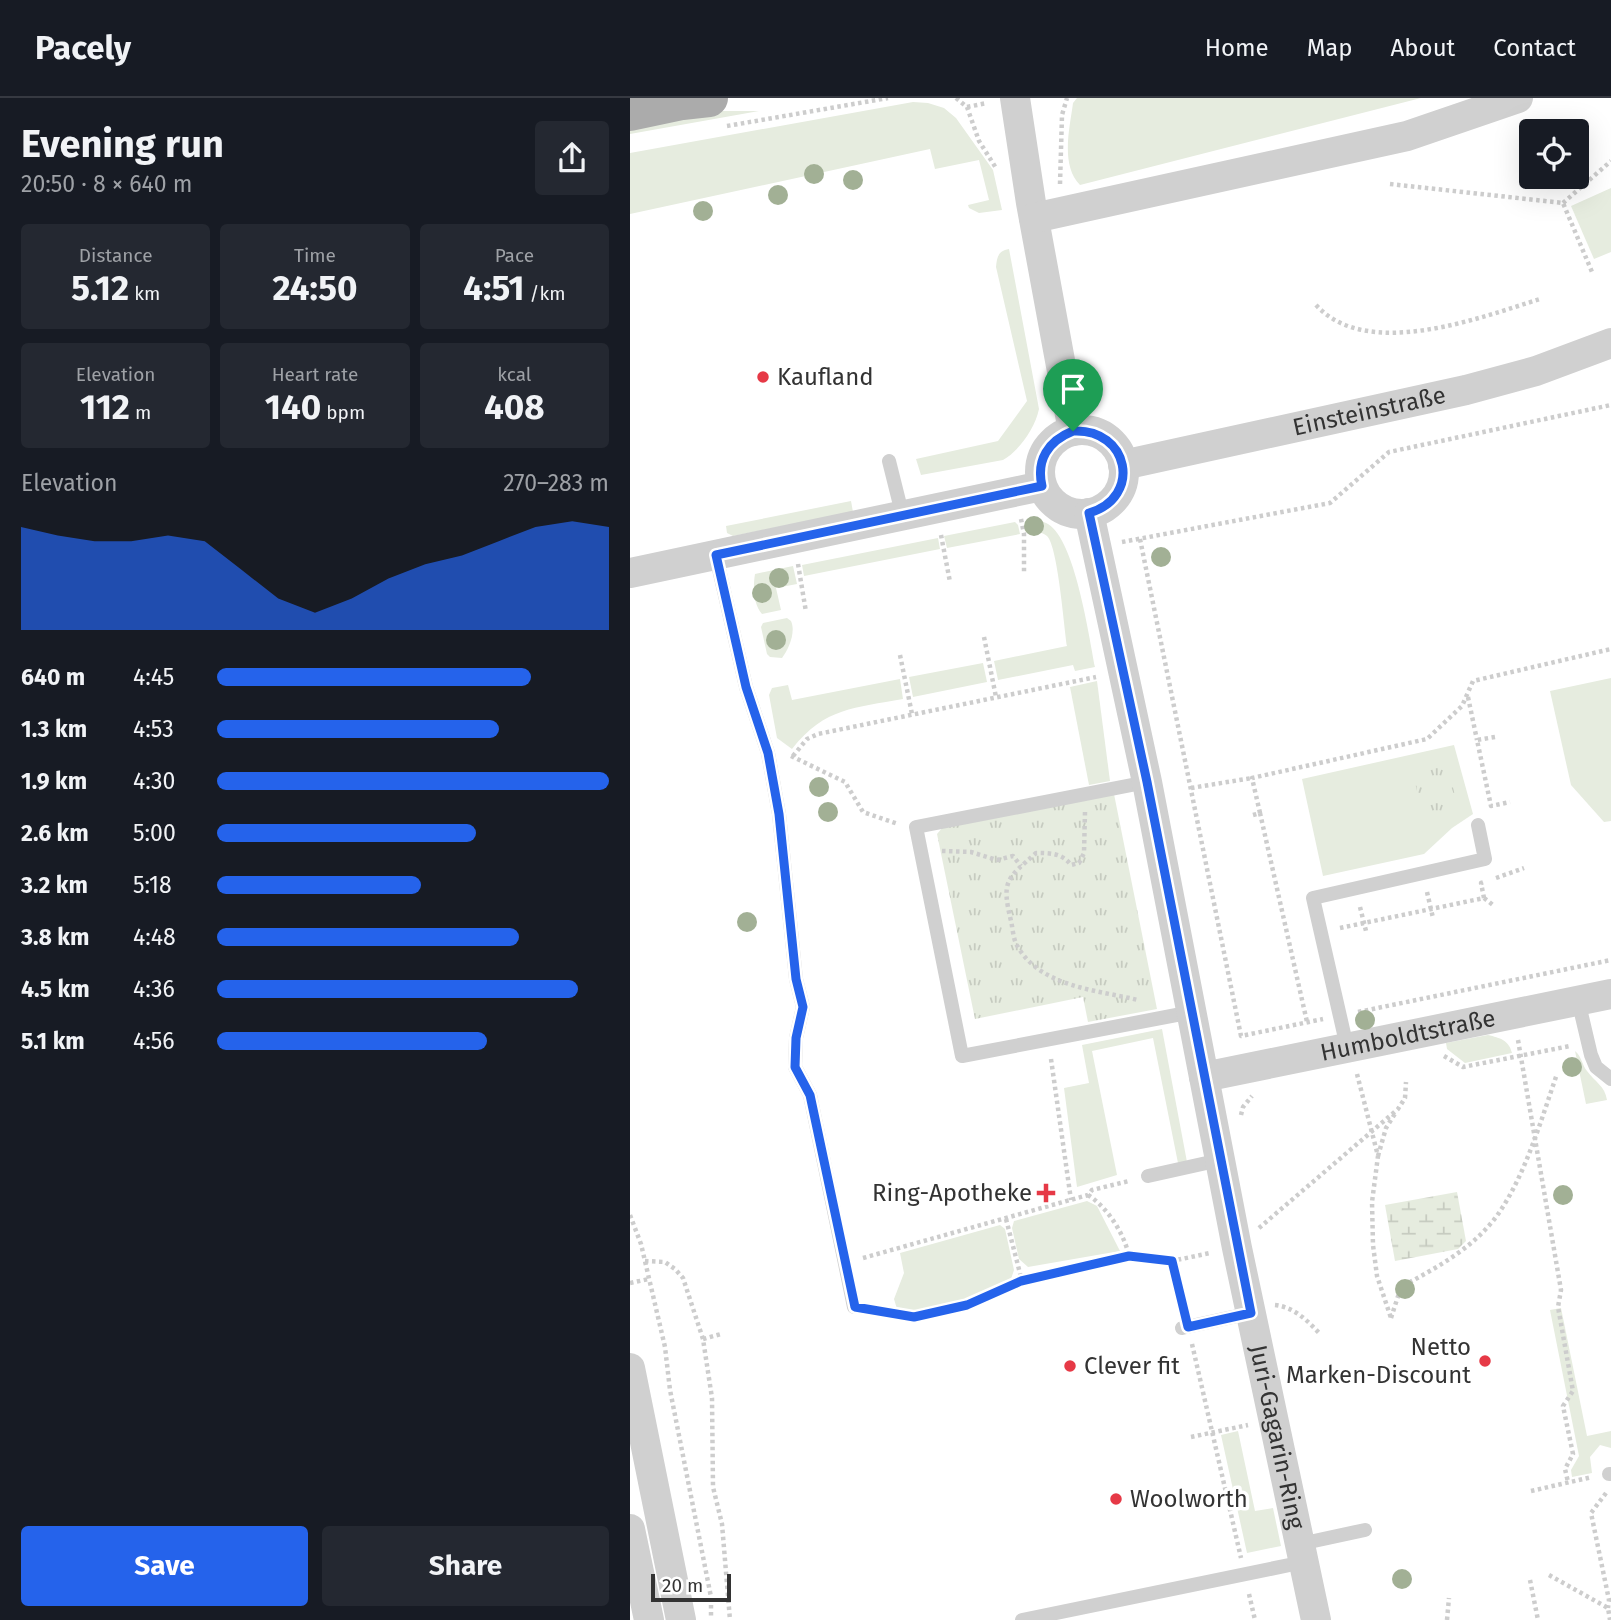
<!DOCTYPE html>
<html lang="en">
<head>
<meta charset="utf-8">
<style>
	body { margin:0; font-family:"Fira Sans",sans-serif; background:#242831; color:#f1f3f6; height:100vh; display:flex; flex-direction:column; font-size:26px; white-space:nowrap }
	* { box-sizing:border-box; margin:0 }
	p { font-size:23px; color:#9ea1a6 }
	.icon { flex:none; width:38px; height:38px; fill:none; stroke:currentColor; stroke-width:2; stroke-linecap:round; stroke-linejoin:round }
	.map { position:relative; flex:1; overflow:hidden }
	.details { display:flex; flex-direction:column; background:#171b24; width:630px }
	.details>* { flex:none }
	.fabs { position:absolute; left:889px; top:21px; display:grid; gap:14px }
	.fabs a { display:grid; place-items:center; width:70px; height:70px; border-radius:7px; background:#171b24; box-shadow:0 7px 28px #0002; font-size:35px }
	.scale { position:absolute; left:21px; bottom:18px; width:80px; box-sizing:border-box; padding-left:7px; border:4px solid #333; border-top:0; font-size:19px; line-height:24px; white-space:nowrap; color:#333; -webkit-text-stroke:5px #fff; paint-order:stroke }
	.pin { position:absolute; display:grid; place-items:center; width:60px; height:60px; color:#fff; margin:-72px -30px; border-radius:50% 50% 50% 0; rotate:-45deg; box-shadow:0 0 7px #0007 }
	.pin .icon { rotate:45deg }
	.round { display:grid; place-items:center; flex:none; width:74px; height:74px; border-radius:7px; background:#242831 }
	.summary { display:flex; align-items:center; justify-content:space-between; height:119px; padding:0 21px }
	h1 { font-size:38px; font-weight:700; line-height:52px }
	.metrics { display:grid; grid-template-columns:repeat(3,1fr); gap:10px; height:119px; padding:7px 21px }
	.metrics div { display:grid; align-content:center; border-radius:7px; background:#242831; text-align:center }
	.metrics b { font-size:35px; font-weight:700 }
	.metrics small { font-size:19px; font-weight:400 }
	.metrics p { font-size:19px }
	.chart { height:196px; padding:14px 21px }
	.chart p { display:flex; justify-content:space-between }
	.chart svg { width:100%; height:126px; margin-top:7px; fill:#2563eb; opacity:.7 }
	.cta { display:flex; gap:14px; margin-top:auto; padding:14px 21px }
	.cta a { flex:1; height:80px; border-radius:7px; background:#2563eb; color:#fff; font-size:28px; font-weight:700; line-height:80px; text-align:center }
	.cta a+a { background:#242831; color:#f1f3f6 }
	ul { padding:0 21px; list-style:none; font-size:23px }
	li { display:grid; grid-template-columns:112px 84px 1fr; align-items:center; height:52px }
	li i { height:18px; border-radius:9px; background:#2563eb }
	header { display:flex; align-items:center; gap:42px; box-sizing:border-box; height:98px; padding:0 35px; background:#171b24; border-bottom:2px solid #363941 }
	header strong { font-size:33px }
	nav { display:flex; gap:38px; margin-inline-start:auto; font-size:24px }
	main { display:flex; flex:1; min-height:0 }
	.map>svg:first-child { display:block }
	.green { fill:#e6ecdf }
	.wetland { fill:url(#wetland-marsh) }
	.park { fill:url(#park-tufts) }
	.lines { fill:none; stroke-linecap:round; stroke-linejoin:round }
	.path { stroke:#cdcdcd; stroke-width:4.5; stroke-dasharray:3.5 3.5; stroke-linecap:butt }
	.service { stroke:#d0d0d0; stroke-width:14 }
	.minor { stroke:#d0d0d0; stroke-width:30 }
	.primary { stroke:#ababab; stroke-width:38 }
	.tree { fill:#a2b095 }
	.route-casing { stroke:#fff; stroke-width:14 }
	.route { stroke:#2563eb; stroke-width:9 }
	.poi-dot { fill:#e63946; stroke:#fff; stroke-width:2.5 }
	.labels { text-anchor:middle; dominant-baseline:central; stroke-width:7; stroke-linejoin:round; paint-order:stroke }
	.poi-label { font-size:24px; fill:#333; stroke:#fff; text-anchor:start }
	.street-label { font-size:24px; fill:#333; stroke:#fff }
</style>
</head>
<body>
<header>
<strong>Pacely</strong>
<nav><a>Home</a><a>Map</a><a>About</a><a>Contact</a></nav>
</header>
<main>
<section class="details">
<div class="summary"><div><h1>Evening run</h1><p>20:50 · 8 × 640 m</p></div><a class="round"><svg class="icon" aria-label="share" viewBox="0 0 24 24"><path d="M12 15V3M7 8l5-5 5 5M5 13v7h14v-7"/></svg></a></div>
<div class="metrics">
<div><p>Distance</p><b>5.12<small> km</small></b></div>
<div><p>Time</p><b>24:50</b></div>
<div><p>Pace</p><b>4:51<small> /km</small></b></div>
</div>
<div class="metrics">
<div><p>Elevation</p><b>112<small> m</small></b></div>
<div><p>Heart rate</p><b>140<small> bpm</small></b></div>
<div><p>kcal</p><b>408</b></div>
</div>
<div class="chart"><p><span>Elevation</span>270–283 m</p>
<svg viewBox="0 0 160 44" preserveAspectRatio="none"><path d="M0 44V8L10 11L20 13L30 13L40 11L50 13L60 23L70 33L80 38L90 33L100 26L110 21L120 18L130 13L140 8L150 6L160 8V44z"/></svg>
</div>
<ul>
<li><b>640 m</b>4:45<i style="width:80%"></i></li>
<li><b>1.3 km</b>4:53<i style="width:72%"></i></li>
<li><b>1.9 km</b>4:30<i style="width:100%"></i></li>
<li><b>2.6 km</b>5:00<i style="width:66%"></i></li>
<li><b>3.2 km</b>5:18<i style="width:52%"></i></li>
<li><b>3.8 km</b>4:48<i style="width:77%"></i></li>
<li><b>4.5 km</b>4:36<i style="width:92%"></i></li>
<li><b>5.1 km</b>4:56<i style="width:69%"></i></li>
</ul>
<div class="cta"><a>Save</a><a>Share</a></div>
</section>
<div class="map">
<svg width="981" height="1522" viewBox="0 0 981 1522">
	<defs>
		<pattern id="wetland-marsh" width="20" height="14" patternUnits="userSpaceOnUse" patternTransform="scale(1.75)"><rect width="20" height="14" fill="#e6ecdf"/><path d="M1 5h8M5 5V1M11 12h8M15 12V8" fill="none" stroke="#c6cbc0"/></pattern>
		<pattern id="park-tufts" width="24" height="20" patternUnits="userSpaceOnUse" patternTransform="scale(1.75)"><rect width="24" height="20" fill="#e6ecdf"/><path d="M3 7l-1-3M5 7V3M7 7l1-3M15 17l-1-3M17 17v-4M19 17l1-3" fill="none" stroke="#c6cbc0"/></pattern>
	</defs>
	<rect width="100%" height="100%" fill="#fff"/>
	<g class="green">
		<path d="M447,0H791L450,87C430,67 440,29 443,5Z"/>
		<path d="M283,4L298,5L314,10L326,20L363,72L372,112L349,115L339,110L338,107L359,102L349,62L305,71L300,51L0,116V55Z"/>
		<path d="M91,13H129L0,36V28Z"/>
		<path d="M981,90V154L964,161L941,108Z"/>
		<path d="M379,151L409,311C405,330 390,352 373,362L291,377L286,361L368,343L397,303L366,169C367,159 368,153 379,151Z"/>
		<path d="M221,403L223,414L103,438L97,435L96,428Z"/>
		<path d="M402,423C407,423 413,423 418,426C445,442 459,538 465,569L445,573L443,567L368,582L364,563L437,548C434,529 428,449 417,438C412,433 403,434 396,434L395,429Z"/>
		<path d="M385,424L388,427L390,436L317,450L314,438Z"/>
		<path d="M308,440L310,451L174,478L172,467Z"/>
		<path d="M163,468L167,486L146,490L151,512L132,516C123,506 123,488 125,476Z"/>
		<path d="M157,520L161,523C166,534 159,551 152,560L140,559L137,556L131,529L133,525Z"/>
		<path d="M353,565L357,584L283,599L279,579Z"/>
		<path d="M981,580V723L974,724L941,687L920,593Z"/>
		<path d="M270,581L273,601C225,610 195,609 162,651L147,640L139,597L142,590L158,587L162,602Z"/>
		<path d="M467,583L480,683L459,687L440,589Z"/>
		<path d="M824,647L843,716L822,730L794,756L693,778L672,681Z"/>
		<path d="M532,931L557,1064L548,1065L523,940L462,953L487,1077L447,1089L434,990L459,985L452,947Z"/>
		<path d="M858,937C870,940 879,942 882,955L835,965L817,951L816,945Z"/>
		<path d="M945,953C952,959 952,967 957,973C965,984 975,988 977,1002L956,1006Z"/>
		<path d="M457,1103L467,1108L490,1153L398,1169L389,1161L382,1130L384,1123Z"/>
		<path d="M370,1127L375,1131L384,1172L381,1181C347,1196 306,1218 267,1211L264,1201L274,1175L270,1155Z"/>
		<path d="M931,1210L957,1338L981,1333V1350L970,1347L960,1359L962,1375L942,1379L941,1372L949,1358L920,1212Z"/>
		<path d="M608,1333L625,1413L643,1410L651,1448L617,1455L591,1337Z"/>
	</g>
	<path class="wetland" d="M827,1094L836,1143L828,1151L765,1163L755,1107Z"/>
	<g class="park">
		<path d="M815,655L829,715L794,723L780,663Z"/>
		<path d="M484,696L527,911L458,924L453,899L345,921L307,736L313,729Z"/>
	</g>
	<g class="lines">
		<g class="path">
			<path d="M326,0L337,9L349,43L366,70"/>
			<path d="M337,9L357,5"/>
			<path d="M97,28L258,0"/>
			<path d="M430,86L432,17L437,0"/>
			<path d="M760,86L933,105L962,174"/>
			<path d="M933,105L981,63"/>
			<path d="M686,207C737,263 849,220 910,201"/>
			<path d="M391,421L394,436V474"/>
			<path d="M311,437L320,484"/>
			<path d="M510,441L611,938L693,921"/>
			<path d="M492,444L700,405L759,354L981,307"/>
			<path d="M168,466L176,514"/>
			<path d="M354,539L366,599"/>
			<path d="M270,557L282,616"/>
			<path d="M838,599L847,642"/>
			<path d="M865,639L847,642L861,708L880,704"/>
			<path d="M161,658L215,684L233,714L268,726"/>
			<path d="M163,658L177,641L188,636L466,579"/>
			<path d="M561,690L622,680"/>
			<path d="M455,714L454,755L449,765L441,767C432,755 420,755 406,755C377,781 371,782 381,823C383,831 383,842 388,849C411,889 467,892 508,902"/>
			<path d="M630,715L622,680L797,641L832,608L843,583L981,551"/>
			<path d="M623,717L630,715L677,924"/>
			<path d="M312,753L341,754L367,762L383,758L391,768"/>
			<path d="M866,780L894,770"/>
			<path d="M797,794L803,820"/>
			<path d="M854,800L863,807"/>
			<path d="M730,809L736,833"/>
			<path d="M710,830L854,800L851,785L854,784"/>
			<path d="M728,914L981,862"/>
			<path d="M888,942L931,1192L928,1209L943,1293L933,1308L943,1356L935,1371L938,1384"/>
			<path d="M814,958L833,969L940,948"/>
			<path d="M421,961L441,1102"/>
			<path d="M727,976L748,1058L742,1104L743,1147L747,1178L761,1220"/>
			<path d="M611,1017L613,1009L622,998"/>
			<path d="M748,1058L756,1030L766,1014"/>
			<path d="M458,1097C477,1109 494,1135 499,1158"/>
			<path d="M0,1117L11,1146L35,1249L40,1292L81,1499V1518"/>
			<path d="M376,1121L392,1183"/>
			<path d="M629,1130L768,1011L775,1000L776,984"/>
			<path d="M233,1160L458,1097L462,1092L499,1083"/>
			<path d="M15,1163L35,1164L45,1171L53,1180L73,1241L82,1300L83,1389L92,1426L100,1522"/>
			<path d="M542,1163L554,1211"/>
			<path d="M0,1185L19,1181"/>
			<path d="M645,1207C664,1209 678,1223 690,1236"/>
			<path d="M243,1212L284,1219L337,1207L392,1183L499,1158L542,1163L580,1155"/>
			<path d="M761,1220L771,1189C806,1170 842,1151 866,1119C895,1079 911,1022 927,976"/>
			<path d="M73,1241L91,1236"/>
			<path d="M562,1246L611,1460"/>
			<path d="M561,1339L618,1327"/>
			<path d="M901,1393L962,1379"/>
			<path d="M976,1395L961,1415L979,1502L978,1510"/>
			<path d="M919,1477L978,1510L980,1522"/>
			<path d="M900,1482L908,1522"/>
			<path d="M619,1496L625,1522"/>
			<path d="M817,1522L819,1500"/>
		</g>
		<g class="service">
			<path d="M259,363L273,419"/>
			<path d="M86,458L116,589L138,655L149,716L166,881L173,909L166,940L165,969L180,997L224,1209"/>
			<path d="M517,684L286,729L332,958L562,914"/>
			<path d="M948,902L961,957L966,969L981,981"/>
			<path d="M717,949L683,800L855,761L848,727"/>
			<path d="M518,1078L590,1062"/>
			<path d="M552,1230L621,1215"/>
			<path d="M979,1376H981"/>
			<path d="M670,1446L735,1432"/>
			<path d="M392,1522L674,1464"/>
		</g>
		<g class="minor">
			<path d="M385,0L401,105L443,333"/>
			<path d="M404,120L777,38L888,0"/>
			<circle cx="452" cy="374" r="42"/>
			<path id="s1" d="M493,367L836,292L906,273L981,245"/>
			<path id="s2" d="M459,415L517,684L607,1150L686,1522"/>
			<path d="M0,475L412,388"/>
			<path id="s3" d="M574,979L981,896"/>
			<path d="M0,1270L51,1522"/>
			<path d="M0,1431L19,1522"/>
		</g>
		<path class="primary" d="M0,14L52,3L79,0"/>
	</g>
	<g class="tree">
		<circle cx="184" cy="76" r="10"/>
		<circle cx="223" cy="82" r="10"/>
		<circle cx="148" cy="97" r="10"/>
		<circle cx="73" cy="113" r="10"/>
		<circle cx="404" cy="428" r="10"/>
		<circle cx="531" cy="459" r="10"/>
		<circle cx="149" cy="480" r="10"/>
		<circle cx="132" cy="495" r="10"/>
		<circle cx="146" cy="542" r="10"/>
		<circle cx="189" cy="689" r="10"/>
		<circle cx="198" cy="714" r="10"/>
		<circle cx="117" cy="824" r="10"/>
		<circle cx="735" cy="922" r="10"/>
		<circle cx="942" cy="969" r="10"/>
		<circle cx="933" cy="1097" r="10"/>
		<circle cx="775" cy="1191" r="10"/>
		<circle cx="772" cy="1481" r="10"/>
	</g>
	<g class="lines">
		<defs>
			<path id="route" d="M443,333C499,330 513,399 459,415L517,684L621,1215L558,1229L542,1163L499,1158L391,1183L337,1207L284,1219L225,1209L180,997L165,969L166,940L173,909L166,881L149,716L138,655L116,589L86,457L412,388C406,362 418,343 443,333Z"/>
		</defs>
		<use href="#route" class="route-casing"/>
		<use href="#route" class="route"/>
	</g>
	<g class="poi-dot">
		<circle cx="133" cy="279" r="7"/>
		<path d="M412.5 1084.5h7v7h7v7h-7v7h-7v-7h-7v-7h7z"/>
		<circle cx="855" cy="1263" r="7"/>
		<circle cx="440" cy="1268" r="7"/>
		<circle cx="486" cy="1401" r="7"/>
	</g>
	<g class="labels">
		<g class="poi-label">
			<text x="147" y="279">Kaufland</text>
			<text x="402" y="1095" text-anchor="end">Ring-Apotheke</text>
			<text x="841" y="1249" text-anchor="end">Netto<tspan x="841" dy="28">Marken-Discount</tspan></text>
			<text x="454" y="1268">Clever fit</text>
			<text x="500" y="1401">Woolworth</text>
		</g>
		<g class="street-label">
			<text stroke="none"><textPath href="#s1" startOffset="252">Einsteinstraße</textPath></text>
			<text stroke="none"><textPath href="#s3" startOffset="208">Humboldtstraße</textPath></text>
			<text stroke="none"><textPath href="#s2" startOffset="943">Juri-Gagarin-Ring</textPath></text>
		</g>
	</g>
</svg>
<div class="fabs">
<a><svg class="icon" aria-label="locate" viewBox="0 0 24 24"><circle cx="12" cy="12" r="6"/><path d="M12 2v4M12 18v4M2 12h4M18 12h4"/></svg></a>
</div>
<div class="scale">20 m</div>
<div class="pin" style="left:443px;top:333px;background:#1e9e55"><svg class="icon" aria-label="arrive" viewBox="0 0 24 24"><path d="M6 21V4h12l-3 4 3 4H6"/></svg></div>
</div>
</main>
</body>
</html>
